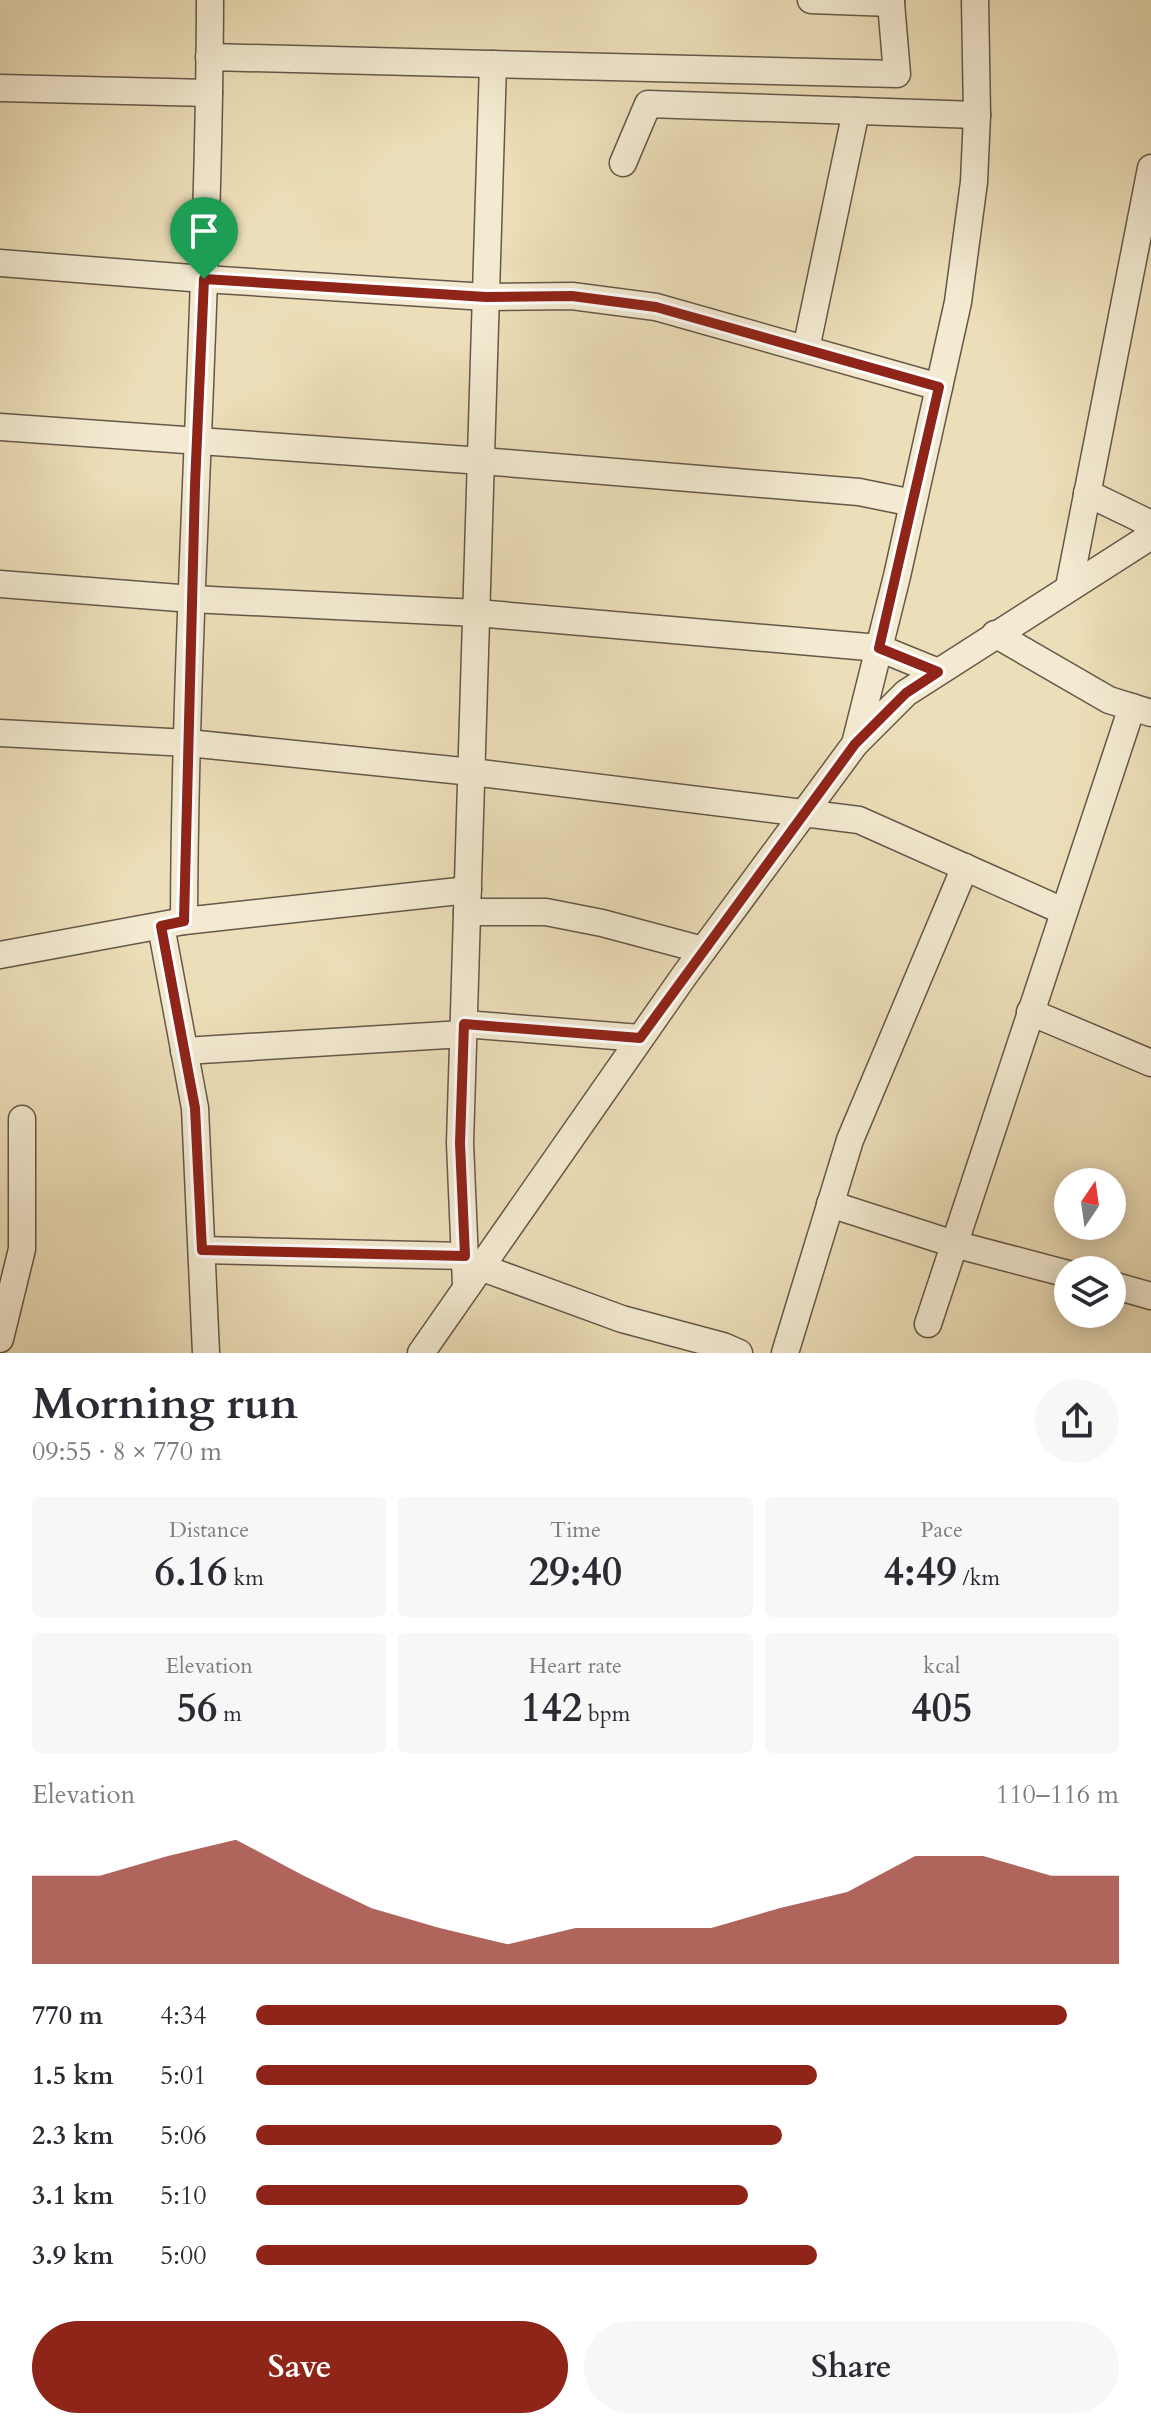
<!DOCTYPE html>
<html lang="en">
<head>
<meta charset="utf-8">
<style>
	body { margin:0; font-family:Cardo,serif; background:#f7f7f7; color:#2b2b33; height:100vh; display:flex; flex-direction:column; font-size:30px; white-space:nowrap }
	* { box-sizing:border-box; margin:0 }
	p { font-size:26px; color:#7c7c81 }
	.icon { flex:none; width:44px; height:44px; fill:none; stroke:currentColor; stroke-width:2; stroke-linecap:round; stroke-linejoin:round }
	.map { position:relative; height:1353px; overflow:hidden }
	.details { display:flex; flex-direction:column; background:#fff; flex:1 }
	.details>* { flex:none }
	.needle { width:52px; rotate:13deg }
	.buttons { position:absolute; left:1054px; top:1168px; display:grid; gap:16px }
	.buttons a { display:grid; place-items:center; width:72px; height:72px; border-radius:50%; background:#fff; box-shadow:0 4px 20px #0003; font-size:40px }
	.pin { position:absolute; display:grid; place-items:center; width:68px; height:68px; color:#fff; margin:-82px -34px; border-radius:50% 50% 50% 0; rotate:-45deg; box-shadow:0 0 8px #0007 }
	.pin .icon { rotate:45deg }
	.round { display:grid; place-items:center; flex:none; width:84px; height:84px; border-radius:42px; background:#f7f7f7 }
	.headline { display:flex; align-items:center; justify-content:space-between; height:136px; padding:0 32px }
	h1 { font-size:44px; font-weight:700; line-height:60px }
	.figures { display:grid; grid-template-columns:repeat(3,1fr); gap:12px; height:136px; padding:8px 32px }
	.figures div { display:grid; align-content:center; border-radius:8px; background:#f7f7f7; text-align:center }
	.figures b { font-size:40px; font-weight:700 }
	.figures small { font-size:22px; font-weight:400 }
	.figures p { font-size:22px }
	.chart { height:224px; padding:16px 32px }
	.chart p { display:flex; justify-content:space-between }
	.chart svg { width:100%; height:144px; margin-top:8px; fill:#8f2418; opacity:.7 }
	.cta { display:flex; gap:16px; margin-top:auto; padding:16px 32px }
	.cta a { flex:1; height:92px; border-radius:48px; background:#8f2418; color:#fff; font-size:32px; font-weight:700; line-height:92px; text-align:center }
	.cta a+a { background:#f7f7f7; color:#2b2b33 }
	ul { padding:0 32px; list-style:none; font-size:26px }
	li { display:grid; grid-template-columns:128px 96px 1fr; align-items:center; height:60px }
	li i { height:20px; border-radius:10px; background:#8f2418 }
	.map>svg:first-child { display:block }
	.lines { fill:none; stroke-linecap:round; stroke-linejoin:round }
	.street-casing { stroke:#65584a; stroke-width:29 }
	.street { stroke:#f3ead1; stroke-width:26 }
	.route-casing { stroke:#fff; stroke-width:16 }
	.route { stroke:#8f2418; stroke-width:10 }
</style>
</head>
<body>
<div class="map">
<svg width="1151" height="1353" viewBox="0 0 1151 1353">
	<rect width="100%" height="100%" fill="#ecdeb8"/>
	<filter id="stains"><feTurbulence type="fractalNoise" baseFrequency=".0025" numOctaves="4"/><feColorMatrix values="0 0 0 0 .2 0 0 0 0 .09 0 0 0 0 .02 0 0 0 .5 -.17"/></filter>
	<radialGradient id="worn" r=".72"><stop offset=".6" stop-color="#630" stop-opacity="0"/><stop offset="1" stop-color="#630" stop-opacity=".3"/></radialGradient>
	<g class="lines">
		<defs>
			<g id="street">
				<path d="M811,0L891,3V0"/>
				<path d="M209,57L897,74L891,3"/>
				<path d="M0,88L209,93"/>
				<path d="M623,163L648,104L977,115"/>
				<path d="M0,263L204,279L486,297L572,296L656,307L939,387"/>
				<path d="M806,349L856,111"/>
				<path d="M0,427L482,461L859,492L913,503"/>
				<path d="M1087,493L1151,524"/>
				<path d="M0,584L192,599L477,613L879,648L938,672"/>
				<path d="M1069,587L1151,168"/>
				<path d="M995,634L1109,700L1151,713"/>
				<path d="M0,733L188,743L472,772L859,820L1063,911"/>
				<path d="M855,744L897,576L958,302L974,182L977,115L975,0"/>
				<path d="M467,912H546L602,923L703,950"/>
				<path d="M184,921C185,614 209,307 210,0"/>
				<path d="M161,926L195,1108L206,1353"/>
				<path d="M0,955L184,921L468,890"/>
				<path d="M1030,1012L1151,1063"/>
				<path d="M464,1024L640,1038"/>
				<path d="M184,1051L463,1034"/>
				<path d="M830,1204L954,1244L1068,1274"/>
				<path d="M202,1250L465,1256"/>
				<path d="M480,1267L622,1319L723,1346L739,1353"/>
				<path d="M466,1285L460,1143L493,64"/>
				<path d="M1112,1285L1151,1296"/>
				<path d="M928,1324L1132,707"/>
				<path d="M0,1339L22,1249V1119"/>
				<path d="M421,1353L684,976L855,744L906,693L1151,536"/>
				<path d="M785,1353L850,1140L965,867"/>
			</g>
		</defs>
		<use href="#street" class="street-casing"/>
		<use href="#street" class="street"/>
	</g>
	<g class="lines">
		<defs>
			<path id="route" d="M204,279L486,297L572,296L656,307L939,387L879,648L938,672L906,693L855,744L640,1038L464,1024L460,1143L465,1256L202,1250L195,1108L161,926L184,921L195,485Z"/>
		</defs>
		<use href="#route" class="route-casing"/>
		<use href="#route" class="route"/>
	</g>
	<rect width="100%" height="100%" filter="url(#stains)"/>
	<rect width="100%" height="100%" fill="url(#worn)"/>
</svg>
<div class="buttons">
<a><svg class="needle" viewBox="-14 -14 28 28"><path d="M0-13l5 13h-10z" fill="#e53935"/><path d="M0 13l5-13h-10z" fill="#7c7c81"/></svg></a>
<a><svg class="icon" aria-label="layers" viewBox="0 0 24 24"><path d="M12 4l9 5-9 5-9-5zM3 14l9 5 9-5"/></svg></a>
</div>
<div class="pin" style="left:204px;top:279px;background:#1e9e55"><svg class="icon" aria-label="arrive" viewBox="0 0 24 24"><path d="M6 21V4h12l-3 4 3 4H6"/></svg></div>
</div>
<section class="details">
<div class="headline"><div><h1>Morning run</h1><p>09:55 · 8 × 770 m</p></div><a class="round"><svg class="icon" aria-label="share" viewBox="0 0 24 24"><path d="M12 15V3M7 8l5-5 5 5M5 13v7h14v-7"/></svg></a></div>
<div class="figures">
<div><p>Distance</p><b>6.16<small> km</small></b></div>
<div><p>Time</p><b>29:40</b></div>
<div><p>Pace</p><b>4:49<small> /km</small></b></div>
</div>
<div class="figures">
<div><p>Elevation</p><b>56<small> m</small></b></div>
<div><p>Heart rate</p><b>142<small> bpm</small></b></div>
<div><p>kcal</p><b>405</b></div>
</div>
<div class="chart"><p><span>Elevation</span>110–116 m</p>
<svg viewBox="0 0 160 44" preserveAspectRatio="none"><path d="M0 44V17L10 17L20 11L30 6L40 17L50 27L60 33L70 38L80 33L90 33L100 33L110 27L120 22L130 11L140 11L150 17L160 17V44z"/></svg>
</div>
<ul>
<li><b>770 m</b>4:34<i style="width:94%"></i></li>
<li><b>1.5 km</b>5:01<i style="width:65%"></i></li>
<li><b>2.3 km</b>5:06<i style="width:61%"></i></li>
<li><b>3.1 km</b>5:10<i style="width:57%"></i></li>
<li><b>3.9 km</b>5:00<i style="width:65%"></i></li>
</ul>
<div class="cta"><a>Save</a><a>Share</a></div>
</section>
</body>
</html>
